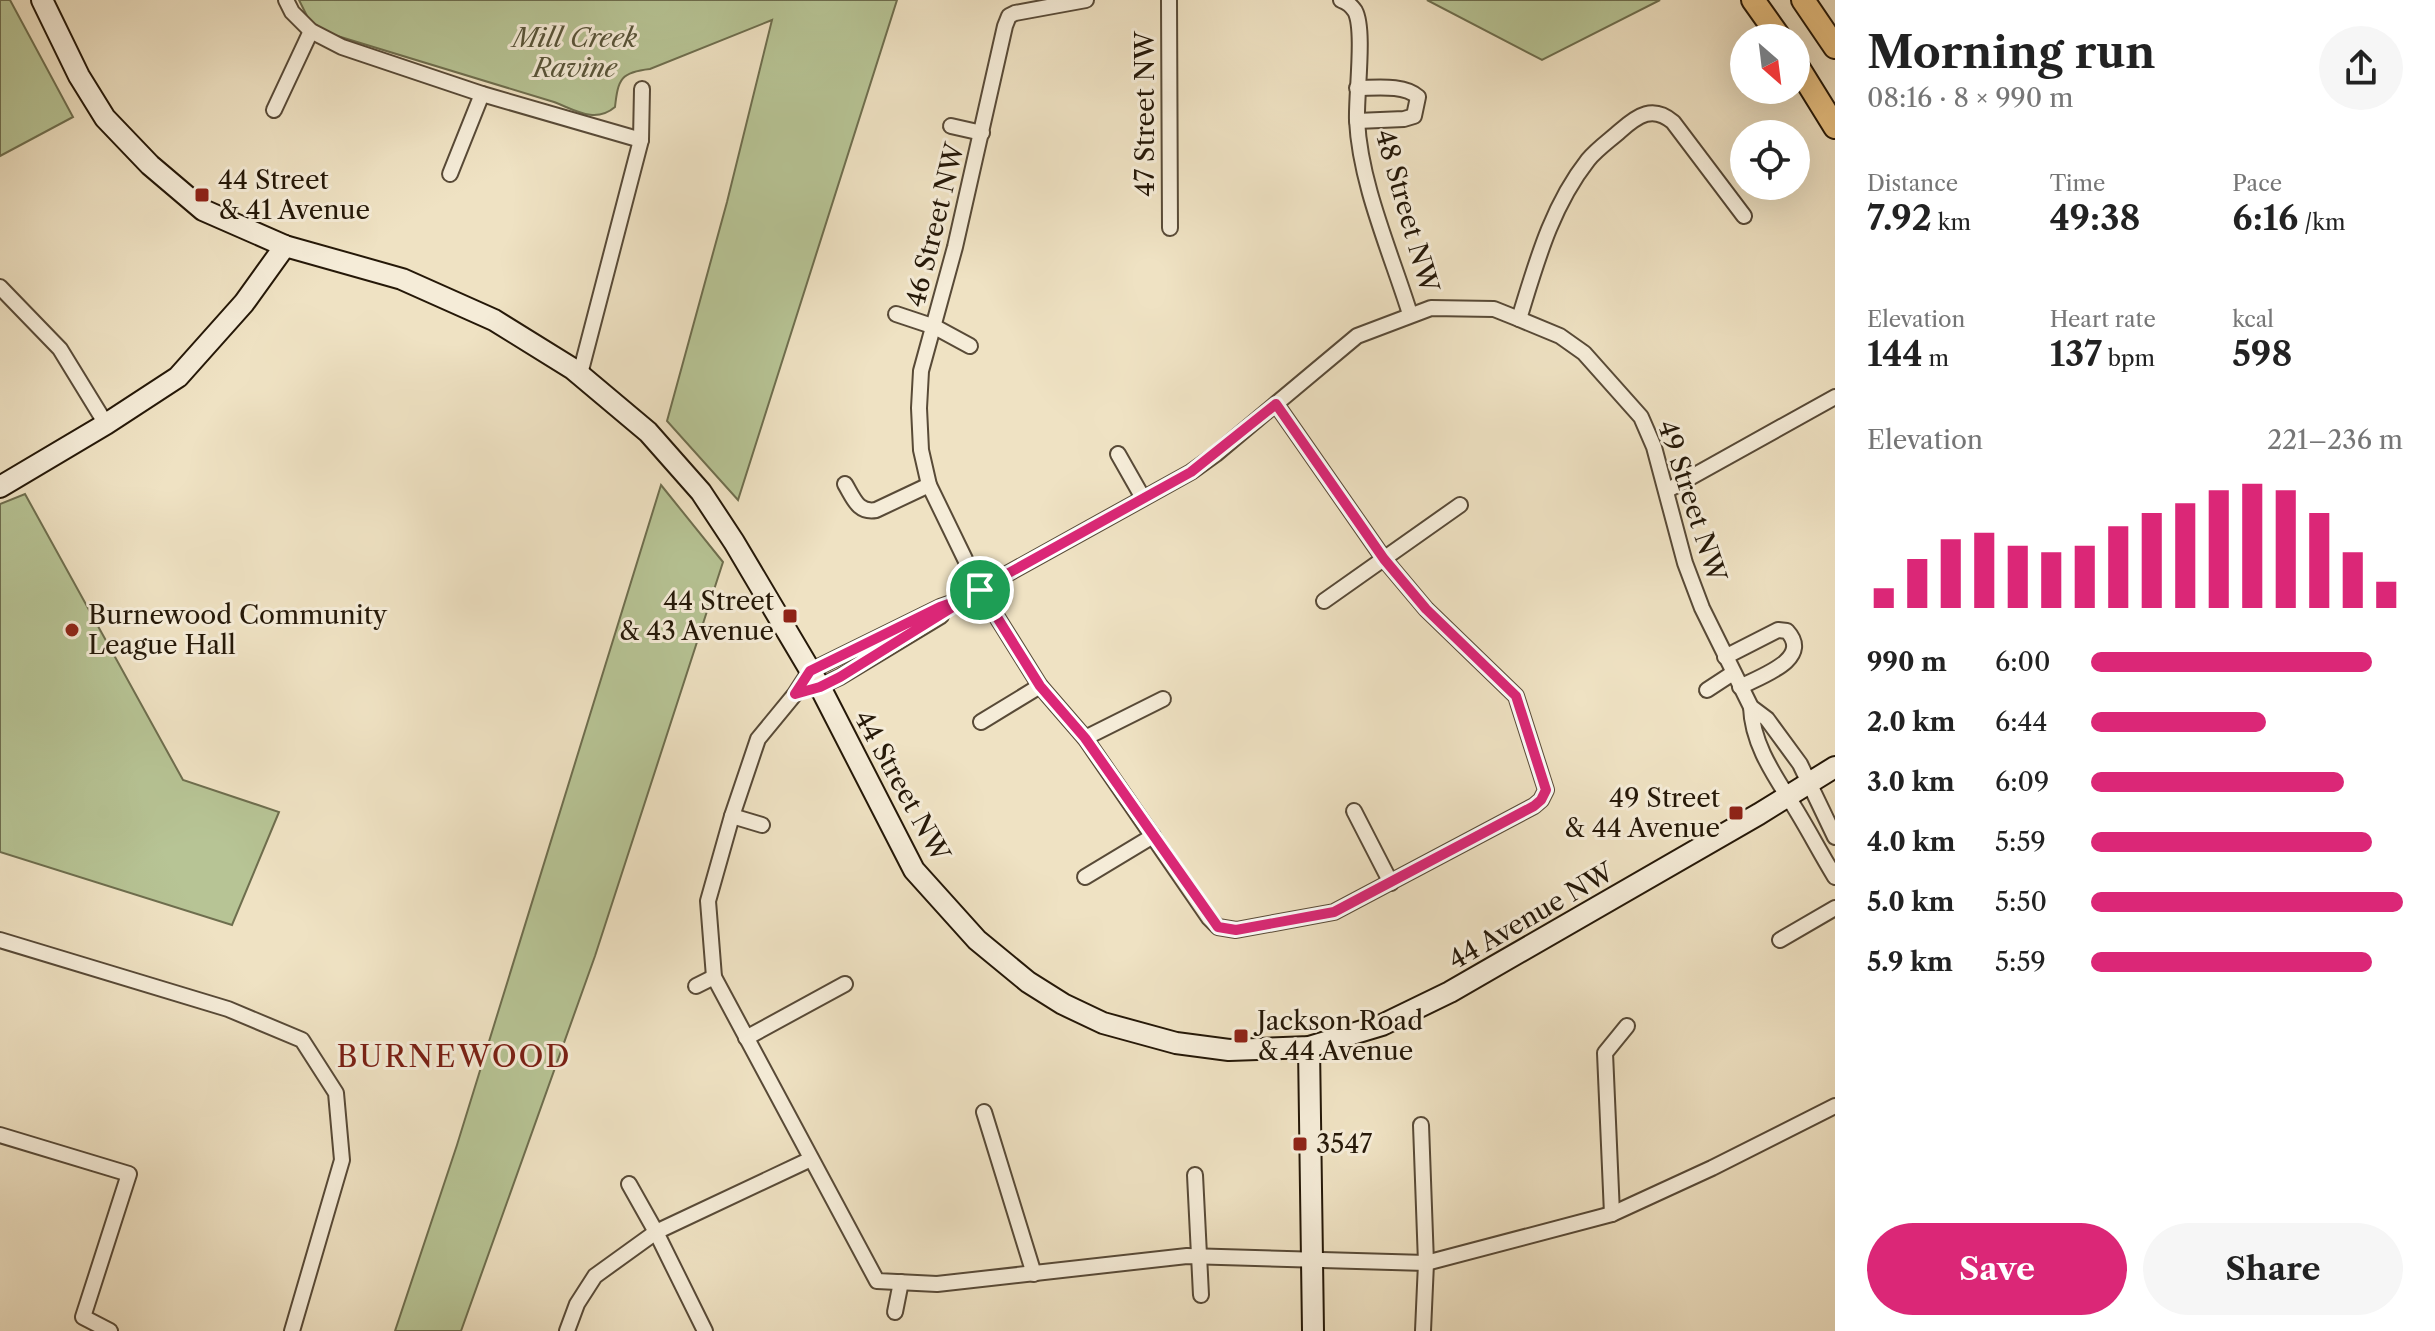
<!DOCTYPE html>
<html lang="en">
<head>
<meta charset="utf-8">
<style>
	body { margin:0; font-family:"Libre Caslon Text",serif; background:#f6f6f6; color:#222; height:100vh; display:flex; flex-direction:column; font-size:30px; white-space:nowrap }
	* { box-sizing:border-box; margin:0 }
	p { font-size:26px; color:#767676 }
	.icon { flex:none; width:44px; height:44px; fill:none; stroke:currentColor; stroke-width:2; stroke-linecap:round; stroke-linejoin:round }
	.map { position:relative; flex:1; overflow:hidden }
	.details { display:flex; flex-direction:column; background:#fff; width:600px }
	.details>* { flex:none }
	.needle { width:52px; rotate:152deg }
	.controls { position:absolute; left:1730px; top:24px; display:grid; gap:16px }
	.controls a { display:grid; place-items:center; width:80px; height:80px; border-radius:50%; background:#fff; box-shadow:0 8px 32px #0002; font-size:40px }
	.pin { position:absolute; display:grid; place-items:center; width:68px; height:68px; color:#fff; margin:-34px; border:4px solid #fff; border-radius:50%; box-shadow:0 2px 8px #0007 }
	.round { display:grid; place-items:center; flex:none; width:84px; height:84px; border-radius:42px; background:#f6f6f6 }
	.overview { display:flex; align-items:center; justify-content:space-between; height:136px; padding:0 32px }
	h1 { font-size:44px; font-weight:700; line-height:60px }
	.figures { display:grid; grid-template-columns:repeat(3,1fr); gap:12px; height:136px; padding:8px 32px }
	.figures div { display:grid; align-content:center }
	.figures b { font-size:34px; font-weight:700 }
	.figures small { font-size:22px; font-weight:400 }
	.figures p { font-size:22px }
	.chart { height:224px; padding:16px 32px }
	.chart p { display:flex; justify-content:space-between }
	.chart svg { width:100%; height:144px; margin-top:8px; stroke:#db2777; stroke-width:6 }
	.primary-button { display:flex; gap:16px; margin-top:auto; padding:16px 32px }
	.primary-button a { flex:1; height:92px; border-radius:48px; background:#db2777; color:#fff; font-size:32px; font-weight:700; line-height:92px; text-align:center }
	.primary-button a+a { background:#f6f6f6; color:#222 }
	ul { padding:0 32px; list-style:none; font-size:26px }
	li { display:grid; grid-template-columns:128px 96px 1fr; align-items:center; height:60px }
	li i { height:20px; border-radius:10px; background:#db2777 }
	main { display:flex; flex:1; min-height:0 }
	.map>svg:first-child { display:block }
	.green { fill:#b7c495; stroke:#6e6e4e; stroke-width:2 }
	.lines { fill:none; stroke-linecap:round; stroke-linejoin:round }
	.street-casing { stroke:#584a37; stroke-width:18 }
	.secondary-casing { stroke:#251808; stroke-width:24 }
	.primary-casing { stroke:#251808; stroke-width:26 }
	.street { stroke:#f5ecd8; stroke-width:14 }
	.secondary { stroke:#f5ecd8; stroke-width:20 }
	.primary { stroke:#e8c182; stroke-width:22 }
	.route-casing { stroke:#fff; stroke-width:16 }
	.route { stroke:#db2777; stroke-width:10 }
	.poi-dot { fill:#8f2418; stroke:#f5ecd8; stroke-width:3 }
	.labels { text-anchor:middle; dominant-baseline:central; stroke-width:6; stroke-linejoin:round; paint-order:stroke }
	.park-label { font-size:26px; font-style:italic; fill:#585439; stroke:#f5ecd8 }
	.street-label { font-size:26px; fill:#251808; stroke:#f5ecd8 }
	.poi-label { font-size:26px; fill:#251808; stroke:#f5ecd8; text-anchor:start }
	.quarter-label { font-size:30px; letter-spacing:2px; fill:#7a1f14; stroke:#f5ecd8 }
</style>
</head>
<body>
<main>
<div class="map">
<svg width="1835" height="1331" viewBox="0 0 1835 1331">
	<rect width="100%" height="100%" fill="#efe2c3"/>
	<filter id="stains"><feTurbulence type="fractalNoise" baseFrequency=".0025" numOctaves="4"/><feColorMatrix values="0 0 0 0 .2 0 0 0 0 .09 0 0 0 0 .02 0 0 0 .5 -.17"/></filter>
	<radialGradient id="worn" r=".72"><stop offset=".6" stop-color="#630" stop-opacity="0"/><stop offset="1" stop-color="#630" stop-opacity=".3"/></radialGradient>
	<g class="green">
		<path d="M0,0H10L73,117L0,156Z"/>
		<path d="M299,0H897L738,500L667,421L727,202L772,20L650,69C621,72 618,79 615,107C595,124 575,110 554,102L321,31L310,22Z"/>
		<path d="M1427,0H1660L1542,60Z"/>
		<path d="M661,485L723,562L595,956L461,1331H395L457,1145Z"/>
		<path d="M25,494L183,780L279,812L232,925L0,852V504Z"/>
	</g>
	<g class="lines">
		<defs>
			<g id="street">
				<path d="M286,0L292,12L311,31L342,47L482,94L641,140"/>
				<path d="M1086,0L1015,13L1009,16L1005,26L955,247L921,371L919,408L921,450L929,485L980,590L1040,686L1085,738L1209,918L1218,927L1236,930L1334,912L1534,806L1541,800L1546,790L1516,696L1426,609L1384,559L1276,404"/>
				<path d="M1169,0L1170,228"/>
				<path d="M1341,0C1347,2 1351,5 1355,11C1365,29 1356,95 1357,120C1360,184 1391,253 1410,314"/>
				<path d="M1357,88C1375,88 1404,84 1418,97L1414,116L1404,119L1357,121"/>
				<path d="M274,110L311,31"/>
				<path d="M951,126L982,133"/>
				<path d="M450,174L482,94"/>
				<path d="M1744,216L1673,122C1653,105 1638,115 1620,131C1610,140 1597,149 1588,160C1551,207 1536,264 1519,319L1494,309L1431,308L1357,336L1216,454L1191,472L960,600L940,607L810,671L795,694L758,739L732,816L708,901L714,977L877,1281L937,1284L1187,1256L1426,1263L1612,1214L1712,1168L1835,1106"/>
				<path d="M0,287L60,349L106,424"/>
				<path d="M896,314L935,327L970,346"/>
				<path d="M1519,319L1560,336L1584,353L1641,417L1654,447L1685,563L1702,608L1751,707L1767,719L1800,764L1835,837"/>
				<path d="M580,374L641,140L642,89"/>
				<path d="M1118,454L1143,498"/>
				<path d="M845,484C854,499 858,513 876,510L929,485"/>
				<path d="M1668,490L1835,397"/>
				<path d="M1324,601L1460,505"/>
				<path d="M1725,657L1778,630L1787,631C1813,659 1761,676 1740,687"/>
				<path d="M814,689L840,677L941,616"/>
				<path d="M1707,690L1733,673"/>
				<path d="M1751,707C1752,740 1770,769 1788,797C1805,823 1819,851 1835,877"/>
				<path d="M981,722L1040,686"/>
				<path d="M1085,738L1163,699"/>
				<path d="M1354,811L1391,883"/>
				<path d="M732,816L762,825"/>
				<path d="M1085,877L1153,836"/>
				<path d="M0,940L228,1009L302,1040L336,1093L342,1160L292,1331"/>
				<path d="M1780,940L1835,908"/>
				<path d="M696,986L714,977"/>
				<path d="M746,1038L845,984"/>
				<path d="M984,1112L1034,1274"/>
				<path d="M1421,1125L1426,1263L1423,1331"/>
				<path d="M0,1135L129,1174L83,1317L110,1331"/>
				<path d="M1195,1175L1201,1295"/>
				<path d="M629,1184L656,1232L705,1331"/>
				<path d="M1612,1214L1605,1053L1627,1026"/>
				<path d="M895,1312L901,1282"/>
				<path d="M567,1331L577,1304L595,1276L656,1232L811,1159"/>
			</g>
			<g id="secondary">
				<path d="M42,0L79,76L105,118L150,165L203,210L285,246L402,279L494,320L573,369L648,432L701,492L734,542L820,687L914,870L977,940L1028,982L1063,1004L1103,1023L1176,1043L1229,1050L1309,1047L1382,1025L1450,992L1759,814L1835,767"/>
				<path d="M0,487L106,424L178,377L244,303L285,246"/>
				<path d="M1309,1047L1313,1331"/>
			</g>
			<g id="primary">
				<path d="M1753,0L1780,38"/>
				<path d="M1803,0L1835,47"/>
				<path d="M1796,64L1835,127"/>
			</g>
		</defs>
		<use href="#street" class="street-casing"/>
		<use href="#secondary" class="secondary-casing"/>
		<use href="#primary" class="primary-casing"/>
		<use href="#street" class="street"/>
		<use href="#secondary" class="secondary"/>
		<use href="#primary" class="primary"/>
	</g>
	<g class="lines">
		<defs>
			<path id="route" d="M980,590L840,677L820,687L795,694L810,671L940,607L960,600L1191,472L1276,404L1384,559L1426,609L1516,696L1546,790L1541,800L1534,806L1334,912L1236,930L1218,927L1085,738L1040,686L980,590"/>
		</defs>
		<use href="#route" class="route-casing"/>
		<use href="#route" class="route"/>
	</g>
	<g class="poi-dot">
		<rect x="194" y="187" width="16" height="16" rx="4"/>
		<rect x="782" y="608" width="16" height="16" rx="4"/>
		<circle cx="72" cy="630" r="8"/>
		<rect x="1728" y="805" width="16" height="16" rx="4"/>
		<rect x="1233" y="1028" width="16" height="16" rx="4"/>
		<rect x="1292" y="1136" width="16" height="16" rx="4"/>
	</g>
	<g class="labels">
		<g class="park-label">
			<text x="575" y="38">Mill Creek<tspan x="575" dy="30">Ravine</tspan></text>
		</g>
		<g class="street-label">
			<text transform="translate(1145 114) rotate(-90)">47 Street NW</text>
			<text transform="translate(1407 211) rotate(74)">48 Street NW</text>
			<text transform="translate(935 225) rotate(-76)">46 Street NW</text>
			<text transform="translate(1692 501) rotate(72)">49 Street NW</text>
			<text transform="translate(902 786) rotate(61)">44 Street NW</text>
			<text transform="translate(1531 916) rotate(-30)">44 Avenue NW</text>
		</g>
		<g class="poi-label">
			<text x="218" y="180">44 Street<tspan x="218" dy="30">&amp; 41 Avenue</tspan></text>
			<text x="774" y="601" text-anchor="end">44 Street<tspan x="774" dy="30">&amp; 43 Avenue</tspan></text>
			<text x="88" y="615">Burnewood Community<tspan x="88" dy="30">League Hall</tspan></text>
			<text x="1720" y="798" text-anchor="end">49 Street<tspan x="1720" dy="30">&amp; 44 Avenue</tspan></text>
			<text x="1257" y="1021">Jackson Road<tspan x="1257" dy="30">&amp; 44 Avenue</tspan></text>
			<text x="1316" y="1144">3547</text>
		</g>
		<g class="quarter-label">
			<text x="454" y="1056">BURNEWOOD</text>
		</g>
	</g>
	<rect width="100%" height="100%" filter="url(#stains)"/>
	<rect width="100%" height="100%" fill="url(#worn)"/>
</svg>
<div class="controls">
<a><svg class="needle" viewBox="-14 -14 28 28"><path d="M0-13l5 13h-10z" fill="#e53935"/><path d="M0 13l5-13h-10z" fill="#767676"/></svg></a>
<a><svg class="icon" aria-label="locate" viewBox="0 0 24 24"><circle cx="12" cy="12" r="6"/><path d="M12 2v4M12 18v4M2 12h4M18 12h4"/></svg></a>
</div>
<div class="pin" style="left:980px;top:590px;background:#1e9e55"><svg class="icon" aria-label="arrive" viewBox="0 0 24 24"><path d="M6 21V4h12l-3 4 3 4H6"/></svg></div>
</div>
<section class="details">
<div class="overview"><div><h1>Morning run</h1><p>08:16 · 8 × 990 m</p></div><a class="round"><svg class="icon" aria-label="share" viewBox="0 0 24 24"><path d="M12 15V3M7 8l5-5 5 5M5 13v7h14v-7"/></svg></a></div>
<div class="figures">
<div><p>Distance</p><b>7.92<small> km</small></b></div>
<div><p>Time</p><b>49:38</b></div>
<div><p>Pace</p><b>6:16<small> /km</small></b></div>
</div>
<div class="figures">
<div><p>Elevation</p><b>144<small> m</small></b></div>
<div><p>Heart rate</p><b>137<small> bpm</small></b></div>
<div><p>kcal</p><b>598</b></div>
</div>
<div class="chart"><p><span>Elevation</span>221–236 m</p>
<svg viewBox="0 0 160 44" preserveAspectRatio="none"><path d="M5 44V38M15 44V29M25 44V23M35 44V21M45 44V25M55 44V27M65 44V25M75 44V19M85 44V15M95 44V12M105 44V8M115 44V6M125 44V8M135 44V15M145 44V27M155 44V36"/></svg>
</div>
<ul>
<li><b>990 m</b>6:00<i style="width:90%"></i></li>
<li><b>2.0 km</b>6:44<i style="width:56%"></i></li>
<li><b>3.0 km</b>6:09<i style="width:81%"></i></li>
<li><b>4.0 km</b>5:59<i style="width:90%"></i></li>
<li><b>5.0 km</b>5:50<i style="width:100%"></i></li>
<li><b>5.9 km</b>5:59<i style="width:90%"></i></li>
</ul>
<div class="primary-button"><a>Save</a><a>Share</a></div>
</section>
</main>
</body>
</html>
